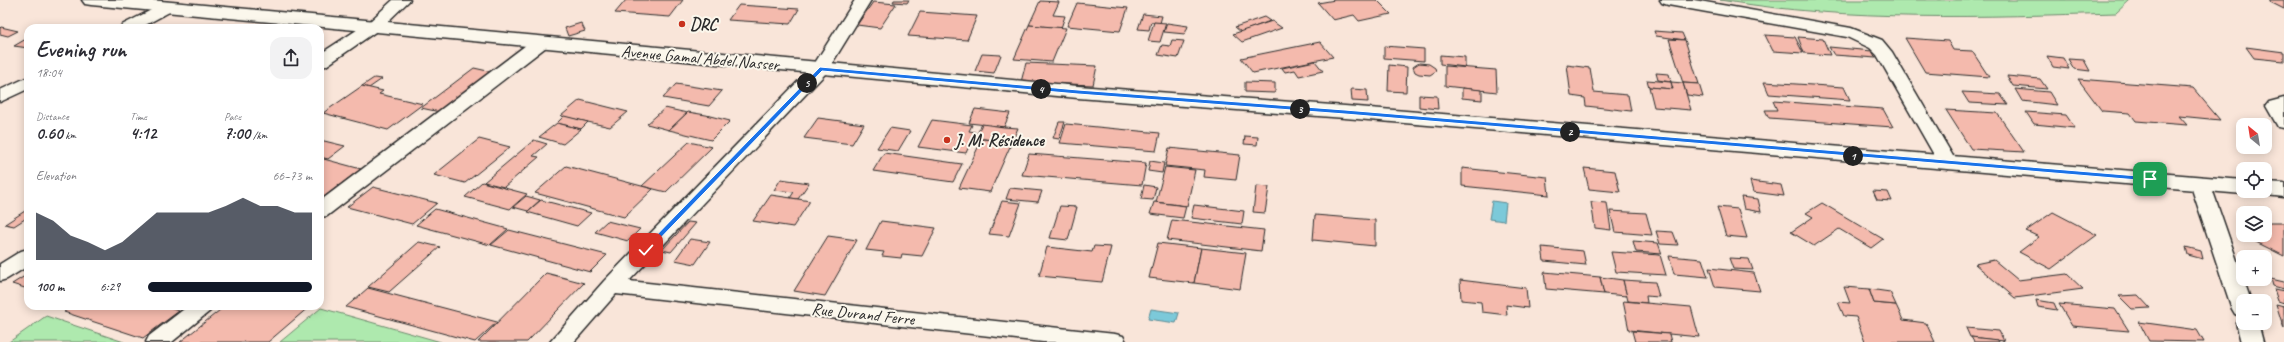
<!DOCTYPE html>
<html lang="en">
<head>
<meta charset="utf-8">
<style>
	body { margin:0; font-family:Caveat,sans-serif; background:#f2f2f3; color:#2b2b33; height:100vh; display:flex; flex-direction:column; font-size:15px; white-space:nowrap }
	* { box-sizing:border-box; margin:0 }
	p { font-size:13px; color:#7c7c81 }
	.icon { flex:none; width:22px; height:22px; fill:none; stroke:currentColor; stroke-width:2; stroke-linecap:round; stroke-linejoin:round }
	.map { position:relative; flex:1; overflow:hidden }
	.panel { position:absolute; left:24px; top:24px; width:300px; height:286px; display:flex; flex-direction:column; background:#fff; border-radius:12px; box-shadow:0 2px 10px #0003 }
	.panel>* { flex:none }
	.needle { width:26px; rotate:330deg }
	.tools { position:absolute; left:2236px; top:118px; display:grid; gap:8px }
	.tools a { display:grid; place-items:center; width:36px; height:36px; border-radius:8px; background:#fff; box-shadow:0 2px 10px #0003; font-size:20px }
	.pin { position:absolute; display:grid; place-items:center; width:34px; height:34px; color:#fff; margin:-17px; border-radius:8px; box-shadow:0 2px 6px #0006 }
	.km { position:absolute; width:20px; height:20px; margin:-10px; border-radius:50%; background:#222; color:#fff; font-size:11px; line-height:20px; text-align:center }
	.round { display:grid; place-items:center; flex:none; width:42px; height:42px; border-radius:12px; background:#f2f2f3 }
	.summary { display:flex; align-items:center; justify-content:space-between; height:68px; padding:0 12px }
	h1 { font-size:22px; font-weight:600; line-height:30px }
	.figures { display:grid; grid-template-columns:repeat(3,1fr); gap:6px; height:68px; padding:4px 12px }
	.figures div { display:grid; align-content:center }
	.figures b { font-size:17px; font-weight:600 }
	.figures small { font-size:11px; font-weight:400 }
	.figures p { font-size:11px }
	.chart { height:112px; padding:8px 12px }
	.chart p { display:flex; justify-content:space-between }
	.chart svg { width:100%; height:72px; margin-top:4px; fill:#111827; opacity:.7 }
	ul { padding:0 12px; list-style:none; font-size:13px }
	li { display:grid; grid-template-columns:64px 48px 1fr; align-items:center; height:30px }
	li i { height:10px; border-radius:5px; background:#111827 }
	.map>svg:first-child { display:block }
	.green { fill:#aee9ae; stroke:#6c8a6c }
	.water { fill:#7bc9d9; stroke:#5b8a93 }
	.building { fill:#f4baad; stroke:#2b2b2b }
	.lines { fill:none; stroke-linecap:round; stroke-linejoin:round }
	.street-casing { stroke:#2b2b2b; stroke-width:3 }
	.secondary-casing { stroke:#2b2b2b; stroke-width:3 }
	.street { fill:#fbf7ec; fill-rule:evenodd }
	.secondary { fill:#fbf7ec; fill-rule:evenodd }
	.route { fill:#1a73e8; stroke:#fff }
	.poi-dot { fill:#c8321e; stroke:#fbf7ec; stroke-width:1.5 }
	.labels { text-anchor:middle; dominant-baseline:central; stroke-width:4; stroke-linejoin:round; paint-order:stroke }
	.poi-label { font-size:17px; font-weight:bold; fill:#2b2b2b; stroke:#fbf7ec; text-anchor:start }
	.street-label { font-size:17px; fill:#2b2b2b; stroke:#fbf7ec }
</style>
</head>
<body>
<div class="map">
<svg width="2284" height="342" viewBox="0 0 2284 342">
	<rect width="100%" height="100%" fill="#f9e5d9"/>
	<filter id="ink" filterUnits="userSpaceOnUse"><feTurbulence type="fractalNoise" baseFrequency=".025" numOctaves="2"/><feDisplacementMap in="SourceGraphic" scale="8" xChannelSelector="R" yChannelSelector="G"/><feConvolveMatrix kernelMatrix="1 2 1 2 8 2 1 2 1" color-interpolation-filters="sRGB"/></filter>
	<g filter="url(#ink)">
		<g class="green">
			<path d="M1720,0H2130L2116,13C1984,17 1850,22 1720,0Z"/>
			<path d="M321,308L441,342H280Z"/>
			<path d="M46,316L124,342H9Z"/>
		</g>
		<g class="water">
			<path d="M1492,201L1506,203L1504,221L1489,219Z"/>
			<path d="M1151,309L1179,313L1176,323L1148,319Z"/>
		</g>
		<g class="building">
			<path d="M626,0H683L670,17L615,13Z"/>
			<path d="M894,0H909L907,3L893,2Z"/>
			<path d="M1335,0H1377L1391,14L1359,21L1354,15L1333,20L1318,3Z"/>
			<path d="M2284,0V9L2268,1L2271,0Z"/>
			<path d="M1040,1L1059,2L1053,15L1065,16L1061,28L1029,25Z"/>
			<path d="M873,2L896,4L880,28L857,25Z"/>
			<path d="M1077,3L1128,8L1120,31L1067,26Z"/>
			<path d="M739,5L799,9L790,24L728,20Z"/>
			<path d="M920,12L977,16L967,40L908,36Z"/>
			<path d="M1143,14L1162,16L1160,23L1151,22L1149,30L1138,29Z"/>
			<path d="M1264,17L1270,21L1241,32L1235,27Z"/>
			<path d="M1272,21L1282,28L1242,42L1233,34Z"/>
			<path d="M1154,22L1166,23L1160,42L1148,41Z"/>
			<path d="M581,23L585,31L568,36L565,28Z"/>
			<path d="M1167,23L1188,26L1185,34L1164,32Z"/>
			<path d="M1029,25L1066,28L1052,62L1014,59Z"/>
			<path d="M0,28L1,27L18,31L8,36L0,34Z"/>
			<path d="M1654,31L1682,33L1685,40L1656,36Z"/>
			<path d="M1765,35L1795,37L1803,53L1773,51Z"/>
			<path d="M1798,37L1823,39L1830,55L1804,53Z"/>
			<path d="M1905,38L1948,41L1953,50L1972,51L1989,77L1925,72Z"/>
			<path d="M26,39H28V48L14,46Z"/>
			<path d="M1669,39L1685,40L1699,84L1683,83Z"/>
			<path d="M1172,40L1184,41L1178,58L1158,55L1162,45L1170,46Z"/>
			<path d="M1320,42L1333,57L1253,73L1241,58Z"/>
			<path d="M1384,46L1424,49V61L1384,58Z"/>
			<path d="M1829,47L1872,51L1876,58L1834,55Z"/>
			<path d="M2246,47L2284,52V61L2254,58Z"/>
			<path d="M982,54L1001,55L994,73L975,71Z"/>
			<path d="M1440,55L1465,57V67L1440,64Z"/>
			<path d="M2047,56L2063,58L2069,69L2053,67Z"/>
			<path d="M2068,59L2084,60L2090,71L2074,69Z"/>
			<path d="M1315,61L1323,71L1299,76L1295,70L1285,72L1282,68Z"/>
			<path d="M1026,63L1097,66L1093,85L1021,82Z"/>
			<path d="M1419,63L1429,64L1435,68L1436,71L1430,75L1419,74L1415,72L1413,67Z"/>
			<path d="M1389,65L1407,67L1406,92L1388,91Z"/>
			<path d="M1567,65L1590,68L1594,92L1628,95L1631,111L1586,106L1585,98L1571,96Z"/>
			<path d="M1445,66L1496,70L1497,92L1445,86Z"/>
			<path d="M474,68L492,72L440,112L421,108Z"/>
			<path d="M1656,73L1669,74L1671,82L1658,80Z"/>
			<path d="M2007,76L2040,79L2047,89L2013,86Z"/>
			<path d="M374,78L382,79L369,88L362,86Z"/>
			<path d="M2078,79L2193,88L2220,120L2179,116L2187,125L2136,121L2130,113L2102,111Z"/>
			<path d="M1647,80L1671,82L1673,89L1649,87Z"/>
			<path d="M1245,82L1275,83V93L1245,92Z"/>
			<path d="M1671,82L1683,83L1691,110L1654,107L1649,87L1673,89Z"/>
			<path d="M1764,82L1844,87L1850,100L1769,94Z"/>
			<path d="M1683,83L1699,84L1703,97L1687,95Z"/>
			<path d="M676,84L722,91L709,106L663,98Z"/>
			<path d="M362,86L383,91L379,94L423,104L388,130L323,113Z"/>
			<path d="M1462,88L1482,90V100L1462,98Z"/>
			<path d="M1351,89L1367,90L1368,102L1352,101Z"/>
			<path d="M2015,89L2049,92L2057,105L2022,101Z"/>
			<path d="M1962,92L2000,94L2008,105L1969,103Z"/>
			<path d="M1419,95L1437,96L1438,109L1419,107Z"/>
			<path d="M580,100L628,112L610,127L561,116Z"/>
			<path d="M1773,101L1883,109L1893,127L1769,118L1765,110H1777Z"/>
			<path d="M665,108L687,113L669,130L647,124Z"/>
			<path d="M975,109L1010,113L1004,127L969,123Z"/>
			<path d="M1946,110L1997,113L2024,152L1971,149Z"/>
			<path d="M688,112L706,115L730,121L711,140L669,130Z"/>
			<path d="M2026,112L2066,115L2075,128L2034,124Z"/>
			<path d="M564,116L588,122L581,129L557,123Z"/>
			<path d="M818,118L864,124L852,144L804,138Z"/>
			<path d="M932,120L972,125L969,131L975,132L966,153L918,147Z"/>
			<path d="M1059,122H1065L1059,139L1053,138Z"/>
			<path d="M557,123L581,129L563,144L539,137Z"/>
			<path d="M982,124L1004,127L1018,128L1012,142L975,138Z"/>
			<path d="M1066,124L1160,133L1156,151L1060,143Z"/>
			<path d="M890,128L910,131L898,151L877,148Z"/>
			<path d="M1245,136L1258,137L1257,145L1244,144Z"/>
			<path d="M479,139L510,147L465,183L434,175Z"/>
			<path d="M982,139L1012,142L990,192L959,188Z"/>
			<path d="M320,140L345,146L328,159L320,157Z"/>
			<path d="M534,140L547,144L533,156L539,157L504,187L484,182Z"/>
			<path d="M689,142L712,147L666,192L642,186Z"/>
			<path d="M1169,148L1240,155L1236,180L1204,177L1205,170L1165,166Z"/>
			<path d="M884,153L962,164L953,182L873,171Z"/>
			<path d="M1029,154L1146,163L1142,185L1022,175Z"/>
			<path d="M320,158L361,169L320,200Z"/>
			<path d="M1150,161L1164,163L1162,173L1148,171Z"/>
			<path d="M566,166L653,189L624,217L535,193Z"/>
			<path d="M1165,167L1195,170L1187,206L1156,202Z"/>
			<path d="M1462,168L1547,177L1549,195L1462,186Z"/>
			<path d="M1584,168L1615,171L1620,192L1589,189Z"/>
			<path d="M781,179L809,183L798,199L790,198L794,192L774,190Z"/>
			<path d="M1750,181L1781,185L1784,196L1753,192Z"/>
			<path d="M482,182L527,194L510,209L465,197Z"/>
			<path d="M1144,185L1156,187L1153,200L1141,199Z"/>
			<path d="M1256,186L1269,187L1265,213L1253,212Z"/>
			<path d="M373,187L437,203L412,224L347,207Z"/>
			<path d="M1010,188L1042,191L1038,202L1006,199Z"/>
			<path d="M1873,191L1888,192L1892,201L1877,200Z"/>
			<path d="M771,195L798,199L810,201L793,227L753,221Z"/>
			<path d="M526,196L540,200L528,211L513,207Z"/>
			<path d="M1741,197L1758,199L1761,212L1744,209Z"/>
			<path d="M541,200L591,213L577,226L527,212Z"/>
			<path d="M1002,201L1021,203L1009,236L989,234Z"/>
			<path d="M1154,202L1186,206L1183,218L1150,214Z"/>
			<path d="M1591,202L1607,203L1611,230L1595,228Z"/>
			<path d="M1822,203L1883,239L1871,248L1839,229L1814,246L1791,232L1813,217L1806,213Z"/>
			<path d="M1194,205L1244,211L1242,224L1191,218Z"/>
			<path d="M1060,206L1077,207L1068,240L1050,238Z"/>
			<path d="M1717,207L1738,209L1747,238L1726,236Z"/>
			<path d="M28,209V217L14,226L5,224Z"/>
			<path d="M435,209L508,229L490,245L416,225Z"/>
			<path d="M1610,211L1646,213L1652,235L1615,232Z"/>
			<path d="M2053,212L2097,235L2051,269L2019,252L2039,237L2026,231Z"/>
			<path d="M1315,215L1375,220V246L1313,240Z"/>
			<path d="M1172,220L1264,230L1261,251L1167,240Z"/>
			<path d="M607,221L640,229L628,241L595,232Z"/>
			<path d="M881,221L936,228L922,256L902,254L901,258L882,256L884,252L866,250Z"/>
			<path d="M688,222L696,223L671,252L662,250Z"/>
			<path d="M2270,223H2284V256L2248,238L2253,235H2265V226Z"/>
			<path d="M509,230L607,255L590,272L491,245Z"/>
			<path d="M1656,231L1673,232L1678,245L1660,244Z"/>
			<path d="M828,236L857,240L825,296L794,291Z"/>
			<path d="M690,239L710,242L695,264L675,260Z"/>
			<path d="M1633,241L1658,243L1662,254L1636,252Z"/>
			<path d="M419,242L440,247L389,292L368,287Z"/>
			<path d="M1158,243L1201,248L1194,283L1149,278Z"/>
			<path d="M1094,246L1111,247L1102,282L1039,276L1047,247L1092,252Z"/>
			<path d="M1542,247L1583,251L1586,265L1544,261Z"/>
			<path d="M2186,247L2201,251L2203,259L2188,255Z"/>
			<path d="M1201,248L1246,253L1240,289L1194,283Z"/>
			<path d="M1611,252L1660,255L1666,275L1616,272Z"/>
			<path d="M1669,256L1702,259L1708,277L1674,274Z"/>
			<path d="M1729,258L1749,259L1753,270L1733,269Z"/>
			<path d="M1994,260L2018,280L2067,274L2083,289L2015,298L1975,264Z"/>
			<path d="M1709,268L1754,273L1760,291L1715,287Z"/>
			<path d="M1544,272L1600,277L1604,294L1546,289Z"/>
			<path d="M546,273L584,283L527,342H478Z"/>
			<path d="M28,274V289L12,284Z"/>
			<path d="M1600,277L1623,280L1627,296L1604,294Z"/>
			<path d="M2271,279L2284,282V289L2273,286Z"/>
			<path d="M1460,280L1526,288L1528,308L1506,305L1507,315L1482,312L1481,302L1461,300Z"/>
			<path d="M1623,280L1655,282L1659,297L1646,296L1647,303L1628,301Z"/>
			<path d="M1844,287L1869,289L1874,303L1896,305L1903,320L1926,323L1935,342H1865L1856,317L1844,316L1838,302L1850,303Z"/>
			<path d="M368,288L497,322L475,342L346,307Z"/>
			<path d="M1869,289L1890,292L1896,305L1874,303Z"/>
			<path d="M2274,289L2284,291V303L2278,301Z"/>
			<path d="M2138,295L2150,308L2132,309L2119,296Z"/>
			<path d="M2036,300L2054,303L2057,310L2038,307Z"/>
			<path d="M1623,301L1691,307L1699,337L1629,330Z"/>
			<path d="M2059,304L2115,309L2129,331L2072,326Z"/>
			<path d="M2276,304L2284,306V329Z"/>
			<path d="M72,306H163L179,311L143,338L64,312Z"/>
			<path d="M225,306H310L268,342H180Z"/>
			<path d="M2139,322L2197,330L2204,342L2149,341Z"/>
			<path d="M1966,328L1999,331L2004,341L1970,337Z"/>
			<path d="M1632,331L1669,334L1671,342H1635Z"/>
			<path d="M1971,337L1998,340L1999,342H1974Z"/>
		</g>
		<g class="lines">
			<defs>
				<g id="street">
					<path d="M393,0H410L381,28L326,66L320,67V54L369,22Z"/>
					<path d="M855,0H871L826,73L629,281L1115,334L1123,336L1126,342H1043L616,294L574,342H550L604,281L813,66Z"/>
					<path d="M1660,0H1694L1851,28L1882,40L1892,52L1957,163L1955,167L1948,169L1941,167L1877,55L1870,48L1847,37L1668,5L1662,3Z"/>
					<path d="M167,2L173,4L175,7L173,10L140,28H120L122,25Z"/>
					<path d="M540,38L546,39L548,43L546,47L327,216L320,217V201L534,39Z"/>
					<path d="M28,77V89L0,102V90Z"/>
					<path d="M2284,98V128L2278,127L2266,106L2269,102Z"/>
					<path d="M2200,177L2207,179L2210,183L2251,301H2243V323H2258L2263,342H2241L2236,323L2242,317L2235,314L2232,309L2190,183L2193,179Z"/>
					<path d="M28,249V266L7,279L0,281V264L21,251Z"/>
					<path d="M188,306H213L210,311L172,342H146L149,336Z"/>
				</g>
				<g id="secondary">
					<path d="M82,0H150L1078,86L1345,106L2243,180V191H2252L2243,194L1345,118L1078,98L91,5L85,4Z"/>
					<path d="M2265,182L2284,183V197L2257,194L2255,191H2265Z"/>
				</g>
			</defs>
			<use href="#street" class="street-casing"/>
			<use href="#secondary" class="secondary-casing"/>
			<use href="#street" class="street"/>
			<use href="#secondary" class="secondary"/>
		</g>
	</g>
	<path class="route" d="M820,67L1078,90L1345,110L2150,177L2153,179L2150,181L1345,114L1078,94L822,71L648,251H644V248Z"/>
	<g class="poi-dot">
		<circle cx="682" cy="24" r="4"/>
		<circle cx="947" cy="140" r="4"/>
	</g>
	<g class="labels">
		<g class="poi-label">
			<text x="690" y="24">DRC</text>
			<text x="955" y="140">J. M. Résidence</text>
		</g>
		<g class="street-label">
			<text transform="translate(700 58) rotate(5)">Avenue Gamal Abdel Nasser</text>
			<text transform="translate(863 314) rotate(6)">Rue Durand Ferre</text>
		</g>
	</g>
</svg>
<div class="tools">
<a><svg class="needle" viewBox="-14 -14 28 28"><path d="M0-13l5 13h-10z" fill="#e53935"/><path d="M0 13l5-13h-10z" fill="#7c7c81"/></svg></a>
<a><svg class="icon" aria-label="locate" viewBox="0 0 24 24"><circle cx="12" cy="12" r="6"/><path d="M12 2v4M12 18v4M2 12h4M18 12h4"/></svg></a>
<a><svg class="icon" aria-label="layers" viewBox="0 0 24 24"><path d="M12 4l9 5-9 5-9-5zM3 14l9 5 9-5"/></svg></a>
<a>+</a>
<a>−</a>
</div>
<div class="pin" style="left:2150px;top:179px;background:#1e9e55"><svg class="icon" aria-label="arrive" viewBox="0 0 24 24"><path d="M6 21V4h12l-3 4 3 4H6"/></svg></div>
<div class="pin" style="left:646px;top:250px;background:#d93025"><svg class="icon" aria-label="check" viewBox="0 0 24 24"><path d="M5 12l5 5 9-10"/></svg></div>
<b class="km" style="left:1853px;top:156px">1</b>
<b class="km" style="left:1570px;top:132px">2</b>
<b class="km" style="left:1300px;top:109px">3</b>
<b class="km" style="left:1041px;top:89px">4</b>
<b class="km" style="left:807px;top:83px">5</b>
<section class="panel">
<div class="summary"><div><h1>Evening run</h1><p>18:04</p></div><a class="round"><svg class="icon" aria-label="share" viewBox="0 0 24 24"><path d="M12 15V3M7 8l5-5 5 5M5 13v7h14v-7"/></svg></a></div>
<div class="figures">
<div><p>Distance</p><b>0.60<small> km</small></b></div>
<div><p>Time</p><b>4:12</b></div>
<div><p>Pace</p><b>7:00<small> /km</small></b></div>
</div>
<div class="chart"><p><span>Elevation</span>66–73 m</p>
<svg viewBox="0 0 160 44" preserveAspectRatio="none"><path d="M0 44V15L10 20L20 29L30 33L40 38L50 33L60 24L70 15L80 15L90 15L100 15L110 11L120 6L130 11L140 11L150 15L160 15V44z"/></svg>
</div>
<ul>
<li><b>100 m</b>6:29<i style="width:100%"></i></li>
</ul>
</section>
</div>
</body>
</html>
